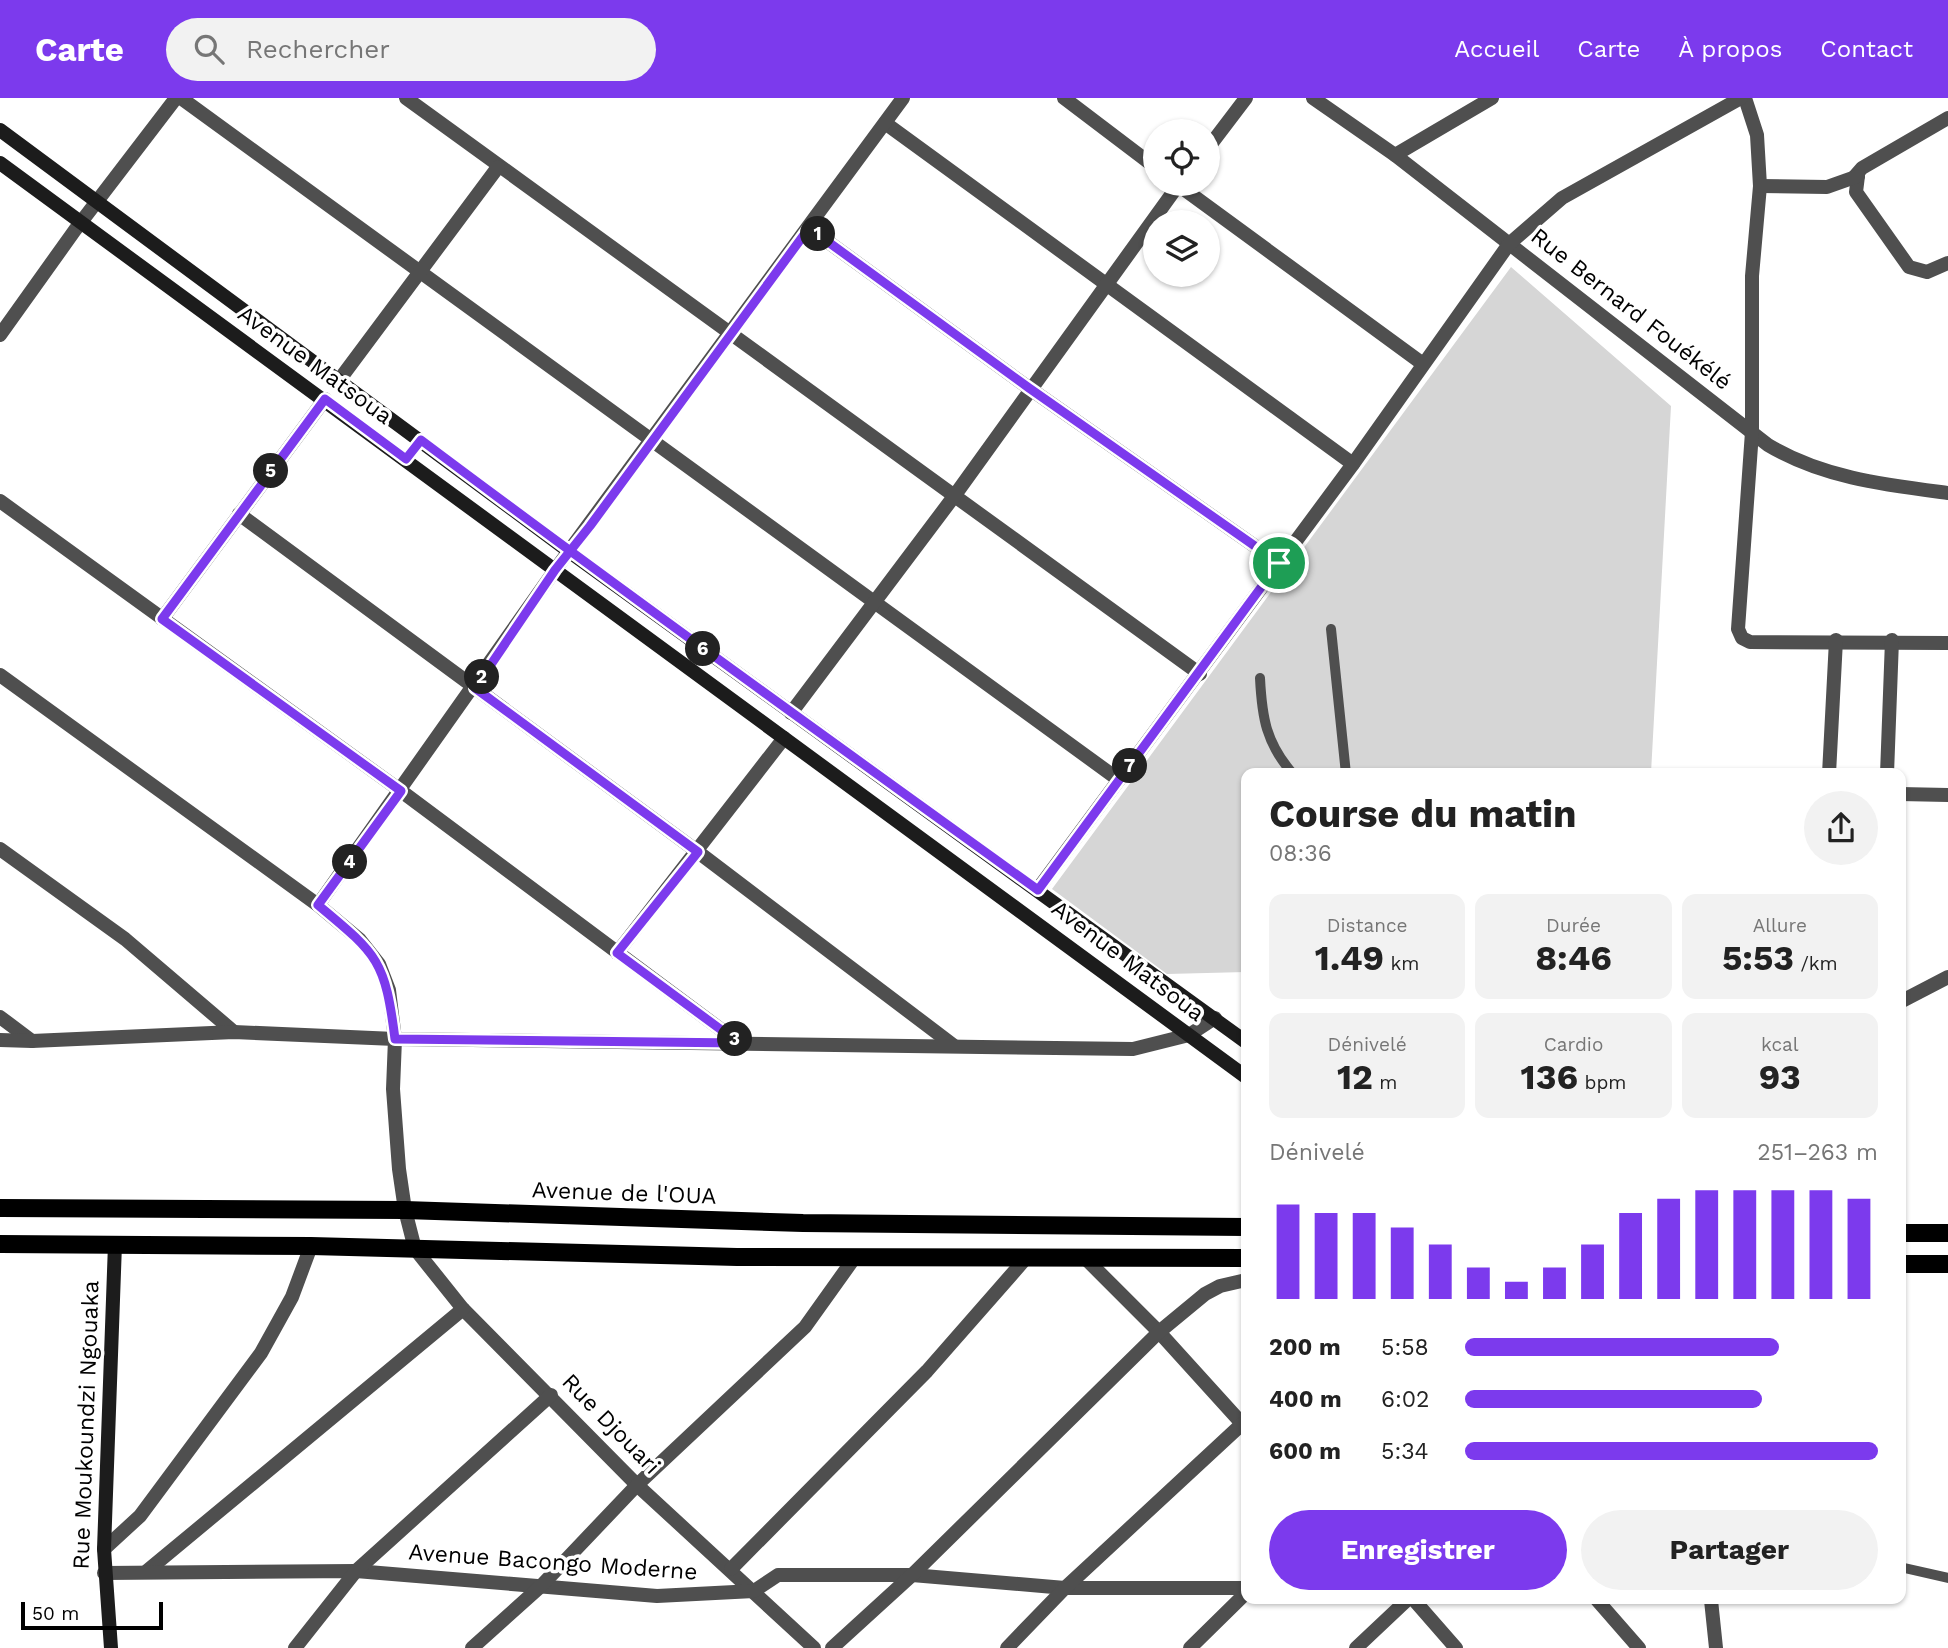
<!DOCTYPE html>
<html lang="fr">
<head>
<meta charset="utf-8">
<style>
	body { margin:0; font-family:"Work Sans",sans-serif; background:#f2f2f2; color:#222; height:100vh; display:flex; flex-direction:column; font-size:26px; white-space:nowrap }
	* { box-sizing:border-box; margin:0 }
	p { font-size:23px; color:#767676 }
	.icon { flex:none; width:38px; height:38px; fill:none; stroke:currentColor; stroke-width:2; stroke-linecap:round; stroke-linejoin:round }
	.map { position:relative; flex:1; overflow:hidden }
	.panel { position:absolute; left:1241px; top:670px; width:665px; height:836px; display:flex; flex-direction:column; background:#fff; border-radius:14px; box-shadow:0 2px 5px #0004 }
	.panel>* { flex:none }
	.fabs { position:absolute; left:1143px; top:21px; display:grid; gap:14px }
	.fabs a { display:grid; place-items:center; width:77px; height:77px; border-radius:50%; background:#fff; box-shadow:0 2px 5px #0004; font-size:35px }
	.scale { position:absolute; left:21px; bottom:18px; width:142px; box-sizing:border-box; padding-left:7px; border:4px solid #000; border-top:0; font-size:19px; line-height:24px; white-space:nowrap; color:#000; -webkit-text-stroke:5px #fff; paint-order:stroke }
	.pin { position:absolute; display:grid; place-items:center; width:60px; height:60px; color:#fff; margin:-30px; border:4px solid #fff; border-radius:50%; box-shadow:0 2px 7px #0007 }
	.km { position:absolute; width:35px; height:35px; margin:-18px; border-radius:50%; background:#222; color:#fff; font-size:19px; line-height:35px; text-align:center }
	.round { display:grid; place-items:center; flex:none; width:74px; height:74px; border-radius:37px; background:#f2f2f2 }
	.overview { display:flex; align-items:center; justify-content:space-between; height:119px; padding:0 28px }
	h1 { font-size:38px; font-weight:700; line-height:52px }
	.figures { display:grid; grid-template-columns:repeat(3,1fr); gap:10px; height:119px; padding:7px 28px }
	.figures div { display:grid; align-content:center; border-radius:14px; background:#f2f2f2; text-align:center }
	.figures b { font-size:35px; font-weight:700 }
	.figures small { font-size:19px; font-weight:400 }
	.figures p { font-size:19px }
	.chart { height:196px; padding:14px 28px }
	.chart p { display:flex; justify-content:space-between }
	.chart svg { width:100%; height:126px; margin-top:7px; stroke:#7c3aed; stroke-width:6 }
	.button { display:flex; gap:14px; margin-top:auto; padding:14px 28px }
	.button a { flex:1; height:80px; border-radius:42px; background:#7c3aed; color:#fff; font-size:28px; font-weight:700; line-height:80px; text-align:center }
	.button a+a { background:#f2f2f2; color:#222 }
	ul { padding:0 28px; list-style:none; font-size:23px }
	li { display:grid; grid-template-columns:112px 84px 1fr; align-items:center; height:52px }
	li i { height:18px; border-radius:9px; background:#7c3aed }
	header { display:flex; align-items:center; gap:42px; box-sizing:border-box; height:98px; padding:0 35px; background:#7c3aed; color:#fff }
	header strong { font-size:33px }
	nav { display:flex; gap:38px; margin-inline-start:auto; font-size:24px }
	.search { width:490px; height:63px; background:#f2f2f2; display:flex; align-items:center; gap:18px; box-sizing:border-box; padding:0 24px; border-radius:38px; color:#767676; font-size:26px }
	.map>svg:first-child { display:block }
	.pitch { fill:#d6d6d6 }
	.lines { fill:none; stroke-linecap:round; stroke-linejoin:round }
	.lane { stroke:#4f4f4f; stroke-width:10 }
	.street { stroke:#4f4f4f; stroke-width:14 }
	.secondary { stroke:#1c1c1c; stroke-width:14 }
	.primary { stroke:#000; stroke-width:18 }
	.route-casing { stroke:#fff; stroke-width:14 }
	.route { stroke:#7c3aed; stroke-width:9 }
	.labels { text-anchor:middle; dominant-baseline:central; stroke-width:7; stroke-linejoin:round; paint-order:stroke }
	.street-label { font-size:23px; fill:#000; stroke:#fff }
</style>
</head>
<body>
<header>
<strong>Carte</strong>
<div class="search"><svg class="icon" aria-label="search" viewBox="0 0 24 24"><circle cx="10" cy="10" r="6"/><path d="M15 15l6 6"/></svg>Rechercher</div>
<nav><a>Accueil</a><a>Carte</a><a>À propos</a><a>Contact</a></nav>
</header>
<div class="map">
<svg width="1948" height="1550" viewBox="0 0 1948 1550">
	<rect width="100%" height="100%" fill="#fff"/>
	<path class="pitch" d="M1511,169L1671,308L1651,675L1246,676V874L1167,876L1052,791Z"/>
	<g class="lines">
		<g class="lane">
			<path d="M1331,531L1346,676"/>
			<path d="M1260,580C1262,620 1266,645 1293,676"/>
			<path d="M1900,1469L1948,1480"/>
		</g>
		<g class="street">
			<path d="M181,0L1119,682"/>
			<path d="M406,0L1200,576"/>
			<path d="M1064,0L1155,69"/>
			<path d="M1313,0L1395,57L1768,347C1823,380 1886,387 1948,395"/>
			<path d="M1745,0L1757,37L1760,88L1752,178V334L1738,531L1742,540L1750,544L1948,545"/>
			<path d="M1948,20L1862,70L1855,78H1858L1856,94L1909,169L1927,174L1948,165"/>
			<path d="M885,25L1353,366"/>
			<path d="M1208,50L1246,0"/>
			<path d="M1395,57L1492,0"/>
			<path d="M1177,86L1423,266"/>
			<path d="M1760,88L1827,89L1858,78"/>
			<path d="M809,130L1029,290L1279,465"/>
			<path d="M0,237L75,132L176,0"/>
			<path d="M340,281L498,69"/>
			<path d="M0,403L401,693L739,945"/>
			<path d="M239,416L698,754L953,947"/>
			<path d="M162,521L325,301"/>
			<path d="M0,577L318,807L360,842L379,866L389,892L395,941L393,991L399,1071L405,1112L415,1151L463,1211L637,1387L814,1550"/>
			<path d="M791,615L955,397L1179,86"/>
			<path d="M1829,676L1836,542"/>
			<path d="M1887,676L1892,542"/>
			<path d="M1900,696L1948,697"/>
			<path d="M0,751L125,841L234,934"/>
			<path d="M1038,791L1353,366L1509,146L1562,100L1741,0"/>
			<path d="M318,807L555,472L903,0"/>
			<path d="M617,855L784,640"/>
			<path d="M1900,904L1948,879"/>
			<path d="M0,919L32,943"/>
			<path d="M0,942L32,943L234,934L395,941L1133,951L1189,937L1215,920"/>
			<path d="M1085,1160L1159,1234L1246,1330"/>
			<path d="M104,1451L140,1418L261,1255L292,1199L311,1148"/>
			<path d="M731,1471L927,1273L1027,1159"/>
			<path d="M147,1473L463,1211"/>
			<path d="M104,1475L356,1473L657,1498L754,1493L778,1477H912L1065,1490H1246"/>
			<path d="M1414,1502L1456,1550"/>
			<path d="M1597,1502L1639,1550"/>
			<path d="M1711,1502L1716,1550"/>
			<path d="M295,1550L356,1473L551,1297"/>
			<path d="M472,1550L541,1488L637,1387L805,1229L855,1159"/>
			<path d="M832,1550L912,1477L1159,1234L1205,1196L1220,1188L1246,1182"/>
			<path d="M1007,1550L1065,1490L1242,1326"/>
			<path d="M1190,1550L1246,1495"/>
			<path d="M1356,1550L1407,1502"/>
		</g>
		<g class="secondary">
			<path d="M0,32L570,454L1246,944"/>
			<path d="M0,65L1246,979"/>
			<path d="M111,1550L104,1451L115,1146"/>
		</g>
		<g class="primary">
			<path d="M0,1110L405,1112L803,1125L1246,1129"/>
			<path d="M1900,1135H1948"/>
			<path d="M0,1146L311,1148L737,1159L1246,1160"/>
			<path d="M1900,1166H1948"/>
		</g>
	</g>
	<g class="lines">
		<defs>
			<path id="route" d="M1279,465L1029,290L809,130L590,428L555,472L475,590L698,754L617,855L739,945L395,941C385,862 378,857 318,807L401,693L162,521L325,301L406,361L421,342C625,495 831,643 1038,792L1279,465"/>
		</defs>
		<use href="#route" class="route-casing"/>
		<use href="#route" class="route"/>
	</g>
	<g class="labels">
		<g class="street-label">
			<text transform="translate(1631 211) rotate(38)">Rue Bernard Fouékélé</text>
			<text transform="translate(315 267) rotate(36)">Avenue Matsoua</text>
			<text transform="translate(1128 863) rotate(37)">Avenue Matsoua</text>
			<text transform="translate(624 1095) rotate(2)">Avenue de l'OUA</text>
			<text transform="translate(611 1326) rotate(46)">Rue Djouari</text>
			<text transform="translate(86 1327) rotate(-88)">Rue Moukoundzi Ngouaka</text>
			<text transform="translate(553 1464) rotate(4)">Avenue Bacongo Moderne</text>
		</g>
	</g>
</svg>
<div class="fabs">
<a><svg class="icon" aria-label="locate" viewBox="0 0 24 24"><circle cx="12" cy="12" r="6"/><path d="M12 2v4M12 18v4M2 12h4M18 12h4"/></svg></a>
<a><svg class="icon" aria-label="layers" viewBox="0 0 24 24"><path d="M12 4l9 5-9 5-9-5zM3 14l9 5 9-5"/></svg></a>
</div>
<div class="scale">50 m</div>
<div class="pin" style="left:1279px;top:465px;background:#1e9e55"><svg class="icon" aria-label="arrive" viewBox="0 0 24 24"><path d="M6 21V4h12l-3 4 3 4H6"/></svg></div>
<b class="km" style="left:818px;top:136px">1</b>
<b class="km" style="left:482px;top:579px">2</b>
<b class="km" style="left:735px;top:941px">3</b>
<b class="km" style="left:350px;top:764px">4</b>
<b class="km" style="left:271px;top:373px">5</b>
<b class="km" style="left:703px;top:551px">6</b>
<b class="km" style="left:1130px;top:668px">7</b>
<section class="panel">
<div class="overview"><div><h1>Course du matin</h1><p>08:36</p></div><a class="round"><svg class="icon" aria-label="share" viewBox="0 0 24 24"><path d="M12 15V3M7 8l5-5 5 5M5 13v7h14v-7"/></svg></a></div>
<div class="figures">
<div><p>Distance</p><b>1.49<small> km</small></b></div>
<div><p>Durée</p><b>8:46</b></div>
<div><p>Allure</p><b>5:53<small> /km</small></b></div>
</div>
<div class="figures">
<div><p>Dénivelé</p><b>12<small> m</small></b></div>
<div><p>Cardio</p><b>136<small> bpm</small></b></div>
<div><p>kcal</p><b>93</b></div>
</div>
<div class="chart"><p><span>Dénivelé</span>251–263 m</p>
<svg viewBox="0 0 160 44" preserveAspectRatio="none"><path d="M5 44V11M15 44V14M25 44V14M35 44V19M45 44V25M55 44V33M65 44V38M75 44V33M85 44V25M95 44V14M105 44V9M115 44V6M125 44V6M135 44V6M145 44V6M155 44V9"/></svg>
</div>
<ul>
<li><b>200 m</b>5:58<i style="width:76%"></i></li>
<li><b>400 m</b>6:02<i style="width:72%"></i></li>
<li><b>600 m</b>5:34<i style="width:100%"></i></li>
</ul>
<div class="button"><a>Enregistrer</a><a>Partager</a></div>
</section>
</div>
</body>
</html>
